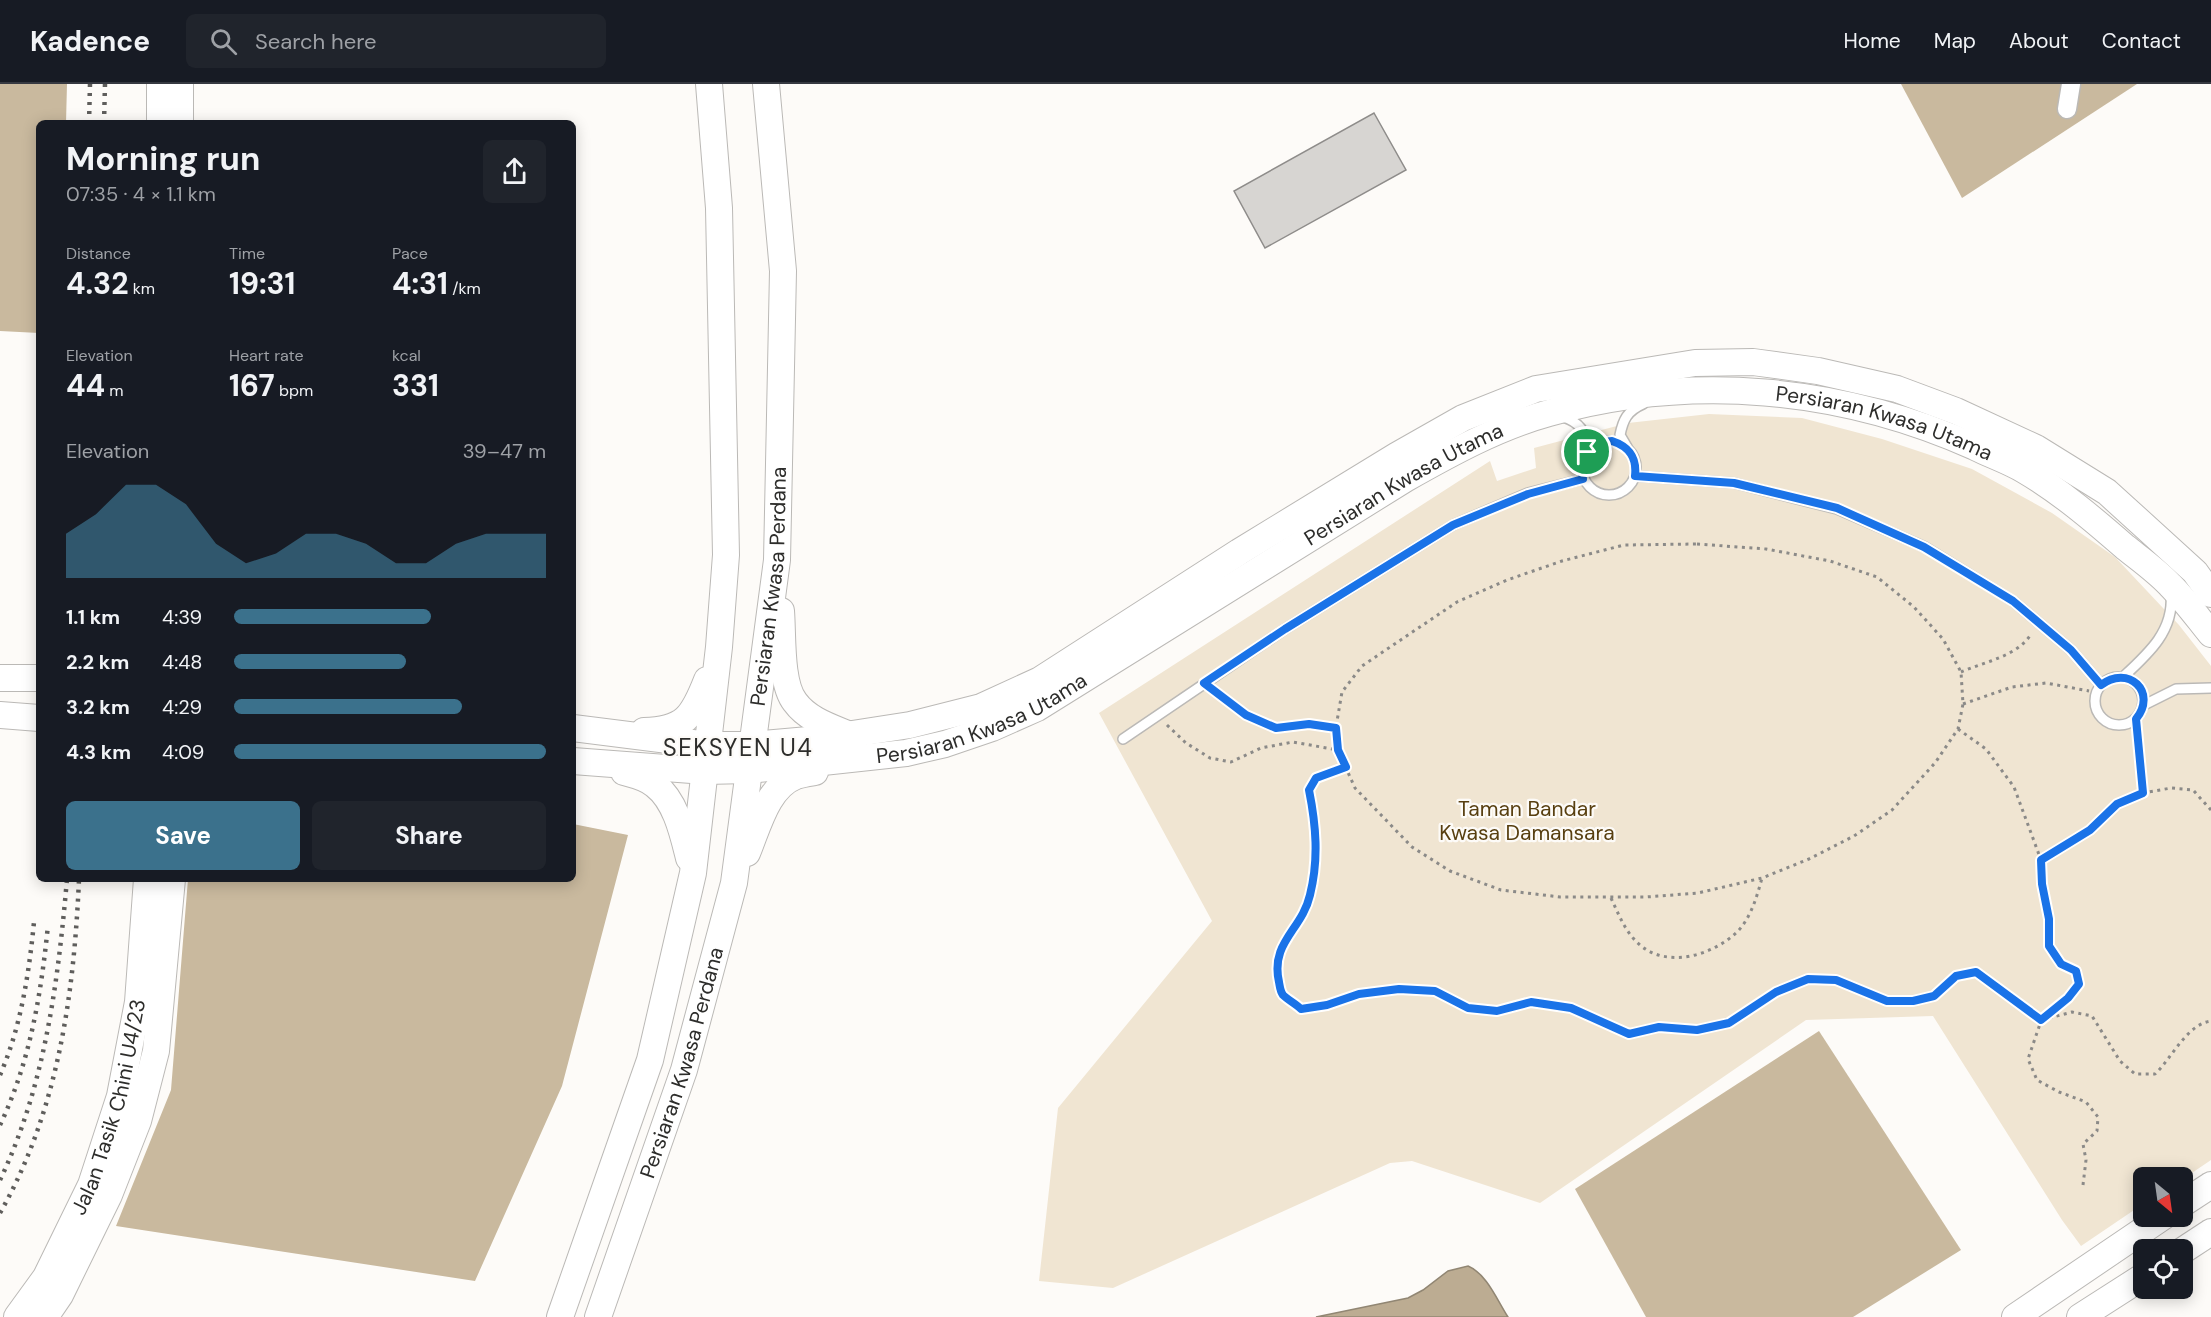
<!DOCTYPE html>
<html lang="en">
<head>
<meta charset="utf-8">
<style>
	body { margin:0; font-family:"DM Sans",sans-serif; background:#20242c; color:#f1f3f6; height:100vh; display:flex; flex-direction:column; font-size:22px; white-space:nowrap }
	* { box-sizing:border-box; margin:0 }
	p { font-size:20px; color:#9ea1a6 }
	.icon { flex:none; width:33px; height:33px; fill:none; stroke:currentColor; stroke-width:2; stroke-linecap:round; stroke-linejoin:round }
	.map { position:relative; flex:1; overflow:hidden }
	.sheet { position:absolute; left:36px; top:36px; width:540px; height:762px; display:flex; flex-direction:column; background:#171b24; border-radius:9px; box-shadow:0 3px 15px #0003 }
	.sheet>* { flex:none }
	.needle { width:39px; rotate:151deg }
	.tools { position:absolute; left:2133px; top:1083px; display:grid; gap:12px }
	.tools a { display:grid; place-items:center; width:60px; height:60px; border-radius:9px; background:#171b24; box-shadow:0 3px 15px #0003; font-size:30px }
	.pin { position:absolute; display:grid; place-items:center; width:51px; height:51px; color:#fff; margin:-26px; border:3px solid #fff; border-radius:50%; box-shadow:0 2px 6px #0007 }
	.round { display:grid; place-items:center; flex:none; width:63px; height:63px; border-radius:9px; background:#20242c }
	.headline { display:flex; align-items:center; justify-content:space-between; height:102px; padding:0 30px }
	h1 { font-size:33px; font-weight:700; line-height:45px }
	.stats { display:grid; grid-template-columns:repeat(3,1fr); gap:9px; height:102px; padding:6px 30px }
	.stats div { display:grid; align-content:center }
	.stats b { font-size:30px; font-weight:700 }
	.stats small { font-size:16px; font-weight:400 }
	.stats p { font-size:16px }
	.chart { height:168px; padding:12px 30px }
	.chart p { display:flex; justify-content:space-between }
	.chart svg { width:100%; height:108px; margin-top:6px; fill:#3b718c; opacity:.7 }
	.action { display:flex; gap:12px; margin-top:auto; padding:12px 30px }
	.action a { flex:1; height:69px; border-radius:9px; background:#3b718c; color:#fff; font-size:24px; font-weight:700; line-height:69px; text-align:center }
	.action a+a { background:#20242c; color:#f1f3f6 }
	ul { padding:0 30px; list-style:none; font-size:20px }
	li { display:grid; grid-template-columns:96px 72px 1fr; align-items:center; height:45px }
	li i { height:15px; border-radius:8px; background:#3b718c }
	header { display:flex; align-items:center; gap:36px; box-sizing:border-box; height:84px; padding:0 30px; background:#171b24; border-bottom:2px solid #363941 }
	header strong { font-size:28px }
	nav { display:flex; gap:33px; margin-inline-start:auto; font-size:21px }
	.search { width:420px; height:54px; background:#20242c; display:flex; align-items:center; gap:15px; box-sizing:border-box; padding:0 21px; border-radius:9px; color:#9ea1a6; font-size:22px }
	.map>svg:first-child { display:block }
	.green { fill:#f0e5d2 }
	.forest { fill:#c9b99e }
	.water { fill:#bcac92; stroke:#918673; stroke-width:1.5 }
	.building { fill:#d7d5d2; stroke:#8e8c8a; stroke-width:1.5 }
	.lines { fill:none; stroke-linecap:round; stroke-linejoin:round }
	.lane-casing { stroke:#bbb9b6; stroke-width:12 }
	.street-casing { stroke:#bbb9b6; stroke-width:21 }
	.secondary-casing { stroke:#bbb9b6; stroke-width:28 }
	.path { stroke:#8b8a88; stroke-width:3; stroke-dasharray:3 4.5; stroke-linecap:butt }
	.lane { stroke:#fff; stroke-width:9 }
	.street { stroke:#fff; stroke-width:18 }
	.secondary { stroke:#fff; stroke-width:26 }
	.rail { stroke:#5f5e5c; stroke-width:4.5; stroke-dasharray:3 6; stroke-linecap:butt }
	.route-casing { stroke:#fff; stroke-width:12 }
	.route { stroke:#1a73e8; stroke-width:8 }
	.labels { text-anchor:middle; dominant-baseline:central; stroke-width:4.5; stroke-linejoin:round; paint-order:stroke }
	.street-label { font-size:21px; fill:#2d2d2b; stroke:#fdfbf8 }
	.park-label { font-size:21px; fill:#583f10; stroke:#fdfbf8 }
	.quarter-label { font-size:24px; letter-spacing:1.5px; fill:#2d2d2b; stroke:#fdfbf8 }
</style>
</head>
<body>
<header>
<strong>Kadence</strong>
<div class="search"><svg class="icon" aria-label="search" viewBox="0 0 24 24"><circle cx="10" cy="10" r="6"/><path d="M15 15l6 6"/></svg>Search here</div>
<nav><a>Home</a><a>Map</a><a>About</a><a>Contact</a></nav>
</header>
<div class="map">
<svg width="2211" height="1233" viewBox="0 0 2211 1233">
	<rect width="100%" height="100%" fill="#fdfbf8"/>
	<path class="green" d="M1709,330L1802,334L1882,355L1972,385L2052,429L2115,473L2179,541L2211,582V1076L2183,1095L2144,1094L2143,1120L2081,1162L2062,1136L1933,932L1806,936L1540,1119L1412,1077L1390,1079L1113,1204L1039,1197L1058,1024L1212,837L1099,629L1490,377L1497,397L1536,384L1534,364L1628,339Z"/>
	<g class="forest">
		<path d="M0,0H67L66,39H39V249L0,247Z"/>
		<path d="M1901,0H2137L1962,114Z"/>
		<path d="M573,740L628,751L562,1002L475,1197L116,1142L171,1006L188,795H573Z"/>
		<path d="M1819,947L1961,1166L1853,1233H1646L1575,1105Z"/>
	</g>
	<path class="water" d="M1468,1182C1487,1190 1497,1216 1508,1233H1316L1408,1214L1423,1206L1448,1187Z"/>
	<path class="building" d="M1374,29L1406,86L1265,164L1234,107Z"/>
	<g class="lines">
		<defs>
			<g id="lane">
				<path d="M1563,333C1580,338 1585,348 1590,365"/>
				<circle cx="1609" cy="384" r="27"/>
				<path d="M1627,363L1620,351C1623,336 1627,327 1643,320"/>
				<path d="M1635,392L1734,399L1837,425L1925,463L2013,517L2071,566L2101,601"/>
				<circle cx="2119" cy="617" r="24"/>
				<path d="M2123,593C2148,570 2174,547 2171,511"/>
				<path d="M2144,621L2176,605L2211,604"/>
				<path d="M1123,655L1285,545L1453,441L1528,409L1583,395"/>
			</g>
			<path id="street" d="M2067,25L2071,0"/>
			<g id="secondary">
				<path d="M160,39V0"/>
				<path d="M180,39V0"/>
				<path d="M781,527C783,551 780,599 795,618C808,636 831,643 850,651"/>
				<path d="M0,594H39"/>
				<path d="M0,631L39,634"/>
				<path d="M573,644L708,661H752L820,655L910,641L981,623L1040,596L1239,468L1396,372L1463,334L1536,305L1695,279L1753,278L1818,287L1897,305L1956,327L2036,364L2107,408L2195,488L2211,510"/>
				<path d="M644,647C685,646 693,632 707,596"/>
				<path id="s1" d="M573,677L705,687L749,686L906,669L945,660L992,644L1037,624L1405,395C1451,369 1498,343 1549,329C1691,289 1841,303 1975,363C1991,371 2009,377 2024,386C2060,407 2094,436 2125,463C2140,475 2157,487 2170,501C2185,516 2198,534 2211,550"/>
				<path d="M624,688C635,691 646,693 655,701C676,717 683,750 689,774"/>
				<path d="M747,769C758,743 767,703 796,692C802,690 809,689 815,688"/>
				<path d="M2182,1120L2211,1101"/>
				<path d="M2182,1167L2211,1148"/>
				<path id="s2" d="M17,1233L46,1193L91,1101L120,1012L138,918L147,795"/>
				<path d="M45,1233L60,1211L109,1111L138,1037L156,967L172,795"/>
				<path d="M560,1233L650,976L693,789L719,563L726,471L719,124L709,0"/>
				<path id="s3" d="M598,1233L684,986L734,799L777,476L783,187L766,0"/>
				<path d="M2015,1233L2164,1132"/>
				<path d="M2080,1233L2144,1192"/>
			</g>
		</defs>
		<use href="#lane" class="lane-casing"/>
		<use href="#street" class="street-casing"/>
		<use href="#secondary" class="secondary-casing"/>
		<g class="path">
			<path d="M1697,460L1766,465L1830,477L1877,493L1914,523L1943,555L1961,588L1963,620L1958,645L1935,679L1892,726L1854,752L1809,775L1762,794L1698,809L1646,813H1560L1501,806L1450,787L1412,763L1355,704L1338,666L1336,643L1342,608L1362,582L1457,518L1507,496L1562,477L1624,461Z"/>
			<path d="M1961,588C1984,578 2018,572 2031,550"/>
			<path d="M1215,607L1246,631L1276,644L1309,640L1335,643"/>
			<path d="M1963,620L2012,603L2046,599L2089,607"/>
			<path d="M2136,635L2143,708"/>
			<path d="M1167,641L1186,659L1210,674L1231,678L1261,664L1293,658L1338,666"/>
			<path d="M1958,645L1986,665L2014,703L2041,776"/>
			<path d="M1345,683L1316,694L1309,706C1316,741 1319,775 1310,811C1302,846 1270,858 1279,898C1280,903 1280,907 1283,911C1288,916 1296,920 1301,925L1327,921L1359,910L1399,905L1435,907L1468,924L1497,927L1531,918L1571,924L1629,950L1659,943L1697,946L1729,939L1776,908L1808,895L1836,896L1887,917H1913L1934,912L1956,892L1976,888L1999,903L2041,937"/>
			<path d="M1611,814C1619,831 1625,848 1640,861C1668,885 1713,871 1737,848C1751,834 1757,812 1762,794"/>
			<path d="M2042,936L2072,928L2092,932L2120,977L2135,990H2155C2172,974 2187,940 2211,937"/>
			<path d="M2083,1101L2086,1076L2083,1060L2097,1047L2098,1033L2086,1018L2059,1008L2037,996L2028,975L2041,937L2068,914L2079,900L2076,887L2061,881L2049,862V835L2042,800L2041,776L2090,746L2117,721L2143,709L2171,704L2193,706L2211,726"/>
		</g>
		<use href="#lane" class="lane"/>
		<use href="#street" class="street"/>
		<use href="#secondary" class="secondary"/>
		<g class="rail">
			<path d="M89,39L90,0"/>
			<path d="M104,39L105,0"/>
			<path d="M0,991C21,943 29,889 34,838"/>
			<path d="M0,1041C30,978 41,911 48,841"/>
			<path d="M0,1096C45,1002 58,898 67,795"/>
			<path d="M0,1129C58,1027 74,911 79,795"/>
		</g>
	</g>
	<g class="lines">
		<defs>
			<path id="route" d="M1612,357C1630,363 1637,374 1635,392L1734,399L1837,424L1924,463L2013,517L2071,566L2101,601C2128,580 2158,608 2136,635L2143,709L2117,720L2090,746L2041,776L2042,800L2049,835V862L2061,880L2076,887L2079,900L2068,914L2041,936L1976,888L1956,892L1934,912L1913,917H1887L1836,896L1808,895L1776,908L1729,939L1697,946L1659,943L1629,950L1571,924L1531,918L1497,927L1468,924L1435,907L1399,905L1359,910L1327,921L1301,925C1296,920 1288,916 1283,911C1280,907 1280,903 1279,898C1270,858 1302,846 1310,811C1319,775 1316,741 1309,706L1316,694L1346,683L1338,666L1336,644L1309,640L1276,644L1246,631L1204,599L1285,545L1453,441L1528,410L1583,395C1579,373 1590,358 1612,357Z"/>
		</defs>
		<use href="#route" class="route-casing"/>
		<use href="#route" class="route"/>
	</g>
	<g class="labels">
		<g class="street-label">
			<text stroke="none"><textPath href="#s1" startOffset="1407">Persiaran Kwasa Utama</textPath></text>
			<text stroke="none"><textPath href="#s1" startOffset="903">Persiaran Kwasa Utama</textPath></text>
			<text stroke="none"><textPath href="#s3" startOffset="754">Persiaran Kwasa Perdana</textPath></text>
			<text stroke="none"><textPath href="#s1" startOffset="417">Persiaran Kwasa Utama</textPath></text>
			<text stroke="none"><textPath href="#s3" startOffset="268">Persiaran Kwasa Perdana</textPath></text>
			<text stroke="none"><textPath href="#s2" startOffset="232">Jalan Tasik Chini U4/23</textPath></text>
		</g>
		<g class="park-label">
			<text x="1527" y="725">Taman Bandar<tspan x="1527" dy="24">Kwasa Damansara</tspan></text>
		</g>
		<g class="quarter-label">
			<text x="738" y="663">SEKSYEN U4</text>
		</g>
	</g>
</svg>
<div class="tools">
<a><svg class="needle" viewBox="-14 -14 28 28"><path d="M0-13l5 13h-10z" fill="#e53935"/><path d="M0 13l5-13h-10z" fill="#9ea1a6"/></svg></a>
<a><svg class="icon" aria-label="locate" viewBox="0 0 24 24"><circle cx="12" cy="12" r="6"/><path d="M12 2v4M12 18v4M2 12h4M18 12h4"/></svg></a>
</div>
<div class="pin" style="left:1587px;top:368px;background:#1e9e55"><svg class="icon" aria-label="arrive" viewBox="0 0 24 24"><path d="M6 21V4h12l-3 4 3 4H6"/></svg></div>
<section class="sheet">
<div class="headline"><div><h1>Morning run</h1><p>07:35 · 4 × 1.1 km</p></div><a class="round"><svg class="icon" aria-label="share" viewBox="0 0 24 24"><path d="M12 15V3M7 8l5-5 5 5M5 13v7h14v-7"/></svg></a></div>
<div class="stats">
<div><p>Distance</p><b>4.32<small> km</small></b></div>
<div><p>Time</p><b>19:31</b></div>
<div><p>Pace</p><b>4:31<small> /km</small></b></div>
</div>
<div class="stats">
<div><p>Elevation</p><b>44<small> m</small></b></div>
<div><p>Heart rate</p><b>167<small> bpm</small></b></div>
<div><p>kcal</p><b>331</b></div>
</div>
<div class="chart"><p><span>Elevation</span>39–47 m</p>
<svg viewBox="0 0 160 44" preserveAspectRatio="none"><path d="M0 44V26L10 18L20 6L30 6L40 14L50 30L60 38L70 34L80 26L90 26L100 30L110 38L120 38L130 30L140 26L150 26L160 26V44z"/></svg>
</div>
<ul>
<li><b>1.1 km</b>4:39<i style="width:63%"></i></li>
<li><b>2.2 km</b>4:48<i style="width:55%"></i></li>
<li><b>3.2 km</b>4:29<i style="width:73%"></i></li>
<li><b>4.3 km</b>4:09<i style="width:100%"></i></li>
</ul>
<div class="action"><a>Save</a><a>Share</a></div>
</section>
</div>
</body>
</html>
